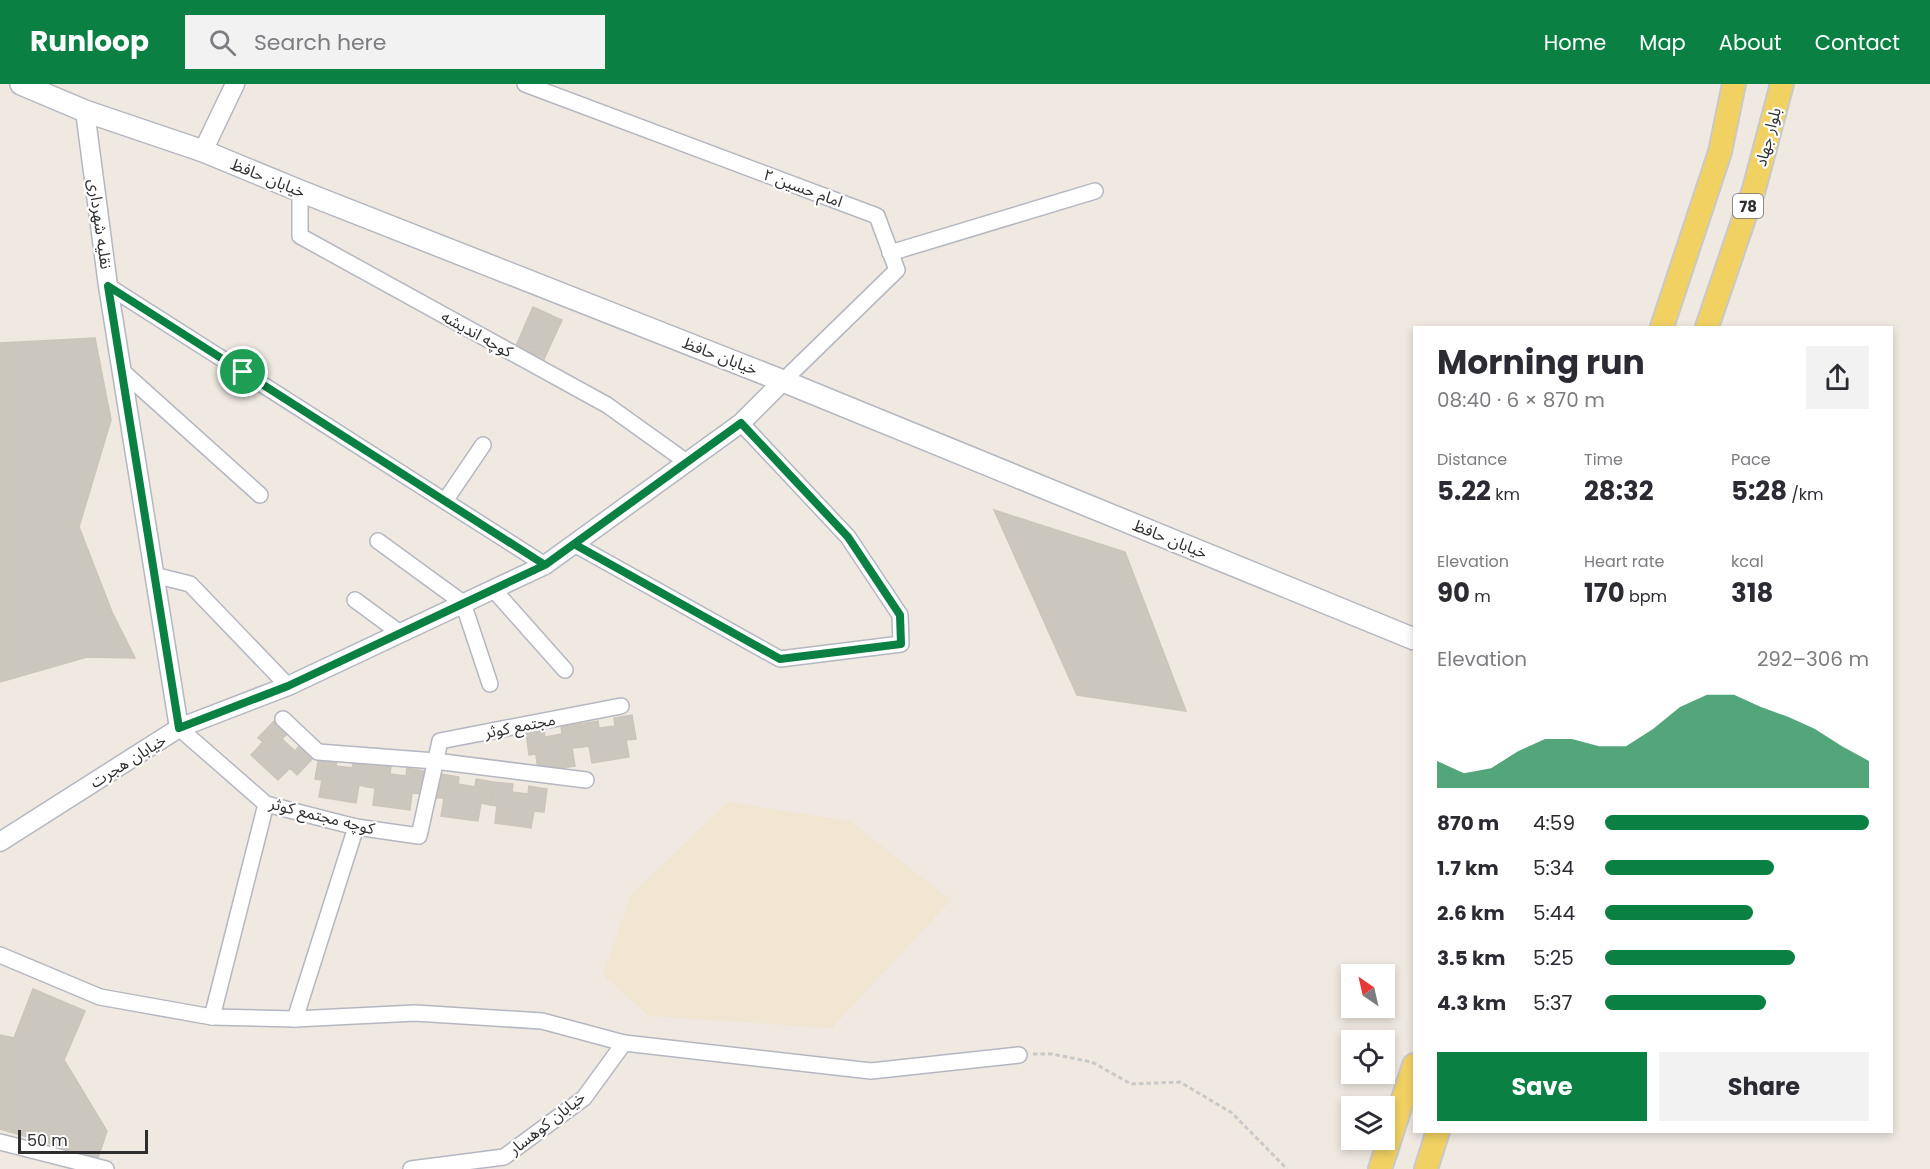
<!DOCTYPE html>
<html lang="en">
<head>
<meta charset="utf-8">
<style>
	body { margin:0; font-family:Poppins,"Noto Sans Arabic",sans-serif; background:#f2f2f3; color:#2b2b33; height:100vh; display:flex; flex-direction:column; font-size:22px; white-space:nowrap }
	* { box-sizing:border-box; margin:0 }
	p { font-size:20px; color:#7c7c81 }
	.icon { flex:none; width:33px; height:33px; fill:none; stroke:currentColor; stroke-width:2; stroke-linecap:round; stroke-linejoin:round }
	.map { position:relative; flex:1; overflow:hidden }
	.panel { position:absolute; left:1413px; top:242px; width:480px; height:807px; display:flex; flex-direction:column; background:#fff; border-radius:0px; box-shadow:0 3px 9px #0003 }
	.panel>* { flex:none }
	.needle { width:39px; rotate:326deg }
	.tools { position:absolute; left:1341px; top:880px; display:grid; gap:12px }
	.tools a { display:grid; place-items:center; width:54px; height:54px; border-radius:0px; background:#fff; box-shadow:0 3px 9px #0003; font-size:30px }
	.scale { position:absolute; left:18px; bottom:15px; width:130px; box-sizing:border-box; padding-left:6px; border:3px solid #2e2e2e; border-top:0; font-size:16px; line-height:21px; white-space:nowrap; color:#2e2e2e; -webkit-text-stroke:4px #fff; paint-order:stroke }
	.pin { position:absolute; display:grid; place-items:center; width:51px; height:51px; color:#fff; margin:-26px; border:3px solid #fff; border-radius:50%; box-shadow:0 2px 6px #0007 }
	.round { display:grid; place-items:center; flex:none; width:63px; height:63px; border-radius:0px; background:#f2f2f3 }
	.summary { display:flex; align-items:center; justify-content:space-between; height:102px; padding:0 24px }
	h1 { font-size:33px; font-weight:700; line-height:45px }
	.figures { display:grid; grid-template-columns:repeat(3,1fr); gap:9px; height:102px; padding:6px 24px }
	.figures div { display:grid; align-content:center }
	.figures b { font-size:26px; font-weight:700 }
	.figures small { font-size:16px; font-weight:400 }
	.figures p { font-size:16px }
	.chart { height:168px; padding:12px 24px }
	.chart p { display:flex; justify-content:space-between }
	.chart svg { width:100%; height:108px; margin-top:6px; fill:#0b8043; opacity:.7 }
	.button { display:flex; gap:12px; margin-top:auto; padding:12px 24px }
	.button a { flex:1; height:69px; border-radius:0px; background:#0b8043; color:#fff; font-size:24px; font-weight:700; line-height:69px; text-align:center }
	.button a+a { background:#f2f2f3; color:#2b2b33 }
	ul { padding:0 24px; list-style:none; font-size:20px }
	li { display:grid; grid-template-columns:96px 72px 1fr; align-items:center; height:45px }
	li i { height:15px; border-radius:8px; background:#0b8043 }
	header { display:flex; align-items:center; gap:36px; box-sizing:border-box; height:84px; padding:0 30px; background:#0b8043; color:#fff }
	header strong { font-size:28px }
	nav { display:flex; gap:33px; margin-inline-start:auto; font-size:21px }
	.search { width:420px; height:54px; background:#f2f2f3; display:flex; align-items:center; gap:15px; box-sizing:border-box; padding:0 21px; border-radius:0px; color:#7c7c81; font-size:22px }
	.map>svg:first-child { display:block }
	.education { fill:#f0e6d1 }
	.building { fill:#cbc7bf; stroke:#cbc5ba; stroke-width:1.5 }
	.lines { fill:none; stroke-linecap:round; stroke-linejoin:round }
	.minor-casing { stroke:#b4b7c1; stroke-width:18 }
	.tertiary-casing { stroke:#b4b7c1; stroke-width:21 }
	.secondary-casing { stroke:#b4b7c1; stroke-width:24 }
	.primary-casing { stroke:#c9c9c9; stroke-width:26 }
	.path { stroke:#c9c9c9; stroke-width:3; stroke-dasharray:4.5 3; stroke-linecap:butt }
	.minor { stroke:#fff; stroke-width:15 }
	.tertiary { stroke:#fff; stroke-width:18 }
	.secondary { stroke:#fff; stroke-width:21 }
	.primary { stroke:#f2d163; stroke-width:22 }
	.route-casing { stroke:#fff; stroke-width:12 }
	.route { stroke:#0b8043; stroke-width:8 }
	.labels { text-anchor:middle; dominant-baseline:central; stroke-width:4.5; stroke-linejoin:round; paint-order:stroke }
	.shield { fill:#fff; stroke:#6d6d6d; stroke-width:1.5 }
	.shield-label { font-size:15px; font-weight:bold; fill:#2e2e2e }
	.street-label { font-size:16px; fill:#2e2e2e; stroke:#fff }
</style>
</head>
<body>
<header>
<strong>Runloop</strong>
<div class="search"><svg class="icon" aria-label="search" viewBox="0 0 24 24"><circle cx="10" cy="10" r="6"/><path d="M15 15l6 6"/></svg>Search here</div>
<nav><a>Home</a><a>Map</a><a>About</a><a>Contact</a></nav>
</header>
<div class="map">
<svg width="1930" height="1085" viewBox="0 0 1930 1085">
	<rect width="100%" height="100%" fill="#efe9e1"/>
	<path class="education" d="M728,718L850,737L951,816L832,944L649,932L603,891L631,811Z"/>
	<g class="building">
		<path d="M533,223L562,236L544,275L516,262Z"/>
		<path d="M95,254L111,336L79,443L112,528L135,574L87,573L0,598V259Z"/>
		<path d="M994,426L1125,468L1186,627L1077,611Z"/>
		<path d="M632,631L636,655L626,656L629,673L592,679L589,662L583,663L579,640L598,637L599,644L615,642L614,634Z"/>
		<path d="M274,637L288,649L282,655L295,667L300,661L313,674L297,691L290,684L278,696L251,671L263,658L258,654Z"/>
		<path d="M579,640L583,663L572,664L575,682L538,687L536,670L529,671L526,648L544,645L545,653L562,650L561,642Z"/>
		<path d="M319,672L337,674L336,682L352,684L354,677L372,679L368,703L359,701L356,719L319,713L322,696L315,695Z"/>
		<path d="M372,679L391,682L390,690L406,692L407,684L425,687L422,710L412,709L410,726L373,721L375,704L368,703Z"/>
		<path d="M441,690L459,693L458,700L475,703L476,695L494,698L491,721L481,719L478,737L441,732L444,714H437Z"/>
		<path d="M494,698L513,700L512,708L528,710L529,702L547,705L544,728L534,727L531,744L495,739L497,722L491,721Z"/>
		<path d="M33,905L85,927L64,976L107,1047L98,1074L0,1045V951L14,954Z"/>
	</g>
	<g class="lines">
		<defs>
			<g id="minor">
				<path d="M525,0L877,132L897,186L783,297"/>
				<path d="M300,107V152L607,321L688,379"/>
				<path d="M890,169L1095,107"/>
				<path d="M108,202L545,481"/>
				<path d="M121,286L260,411"/>
				<path d="M445,417L483,361"/>
				<path d="M378,457L463,519L490,600"/>
				<path d="M574,460L780,575L901,560L900,531L848,453L741,339"/>
				<path d="M154,491L190,500L288,602"/>
				<path d="M493,505L565,586"/>
				<path d="M355,516L400,549"/>
				<path d="M283,635L318,668L435,677L586,696"/>
				<path d="M179,644L266,720L356,743L419,752L440,657L621,622"/>
				<path d="M0,871L100,913L212,933L295,935L415,929L542,937L624,959L871,987L1019,971"/>
				<path d="M212,933L266,720"/>
				<path d="M295,935L356,743"/>
				<path d="M0,1058L106,1085"/>
				<path d="M411,1085L504,1073L584,1014L624,959"/>
			</g>
			<g id="tertiary">
				<path d="M85,27L108,202L179,644"/>
				<path d="M203,67L235,0"/>
				<path d="M0,758L179,644L288,602L545,481L741,339L783,297"/>
			</g>
			<path id="secondary" d="M21,0L85,27L203,67L300,107L783,297L1414,555"/>
			<g id="primary">
				<path d="M1662,243L1720,68L1734,0"/>
				<path d="M1707,243L1754,105L1782,0"/>
				<path d="M1380,1085L1414,981"/>
				<path d="M1426,1085L1438,1047"/>
			</g>
		</defs>
		<use href="#minor" class="minor-casing"/>
		<use href="#tertiary" class="tertiary-casing"/>
		<use href="#secondary" class="secondary-casing"/>
		<use href="#primary" class="primary-casing"/>
		<path class="path" d="M1033,970H1052L1092,978L1131,1000L1180,998L1232,1029L1287,1085"/>
		<use href="#minor" class="minor"/>
		<use href="#tertiary" class="tertiary"/>
		<use href="#secondary" class="secondary"/>
		<use href="#primary" class="primary"/>
	</g>
	<g class="lines">
		<defs>
			<path id="route" d="M243,288L108,202L179,644L288,602L545,481L741,339L848,453L900,531L901,560L780,575L574,460L545,481L243,288"/>
		</defs>
		<use href="#route" class="route-casing"/>
		<use href="#route" class="route"/>
	</g>
	<g class="labels">
		<rect class="shield" x="1733" y="110" width="30" height="24" rx="4.5"/>
		<g class="shield-label">
			<text x="1748" y="122">78</text>
		</g>
		<g class="street-label">
			<text transform="translate(1768 53) rotate(-75)">بلوار جهاد</text>
			<text transform="translate(268 94) rotate(22)">خیابان حافظ</text>
			<text transform="translate(803 104) rotate(20)">امام حسین ۲</text>
			<text transform="translate(100 140) rotate(82)">نقلیه شهرداری</text>
			<text transform="translate(477 250) rotate(29)">کوچه اندیشه</text>
			<text transform="translate(720 272) rotate(21)">خیابان حافظ</text>
			<text transform="translate(1170 455) rotate(22)">خیابان حافظ</text>
			<text transform="translate(520 642) rotate(-11)">مجتمع کوثر</text>
			<text transform="translate(128 677) rotate(-32)">خیابان هجرت</text>
			<text transform="translate(322 732) rotate(14)">کوچه مجتمع کوثر</text>
			<text transform="translate(547 1039) rotate(-38)">خیابان کوهسار</text>
		</g>
	</g>
</svg>
<div class="tools">
<a><svg class="needle" viewBox="-14 -14 28 28"><path d="M0-13l5 13h-10z" fill="#e53935"/><path d="M0 13l5-13h-10z" fill="#7c7c81"/></svg></a>
<a><svg class="icon" aria-label="locate" viewBox="0 0 24 24"><circle cx="12" cy="12" r="6"/><path d="M12 2v4M12 18v4M2 12h4M18 12h4"/></svg></a>
<a><svg class="icon" aria-label="layers" viewBox="0 0 24 24"><path d="M12 4l9 5-9 5-9-5zM3 14l9 5 9-5"/></svg></a>
</div>
<div class="scale">50 m</div>
<div class="pin" style="left:243px;top:288px;background:#1e9e55"><svg class="icon" aria-label="arrive" viewBox="0 0 24 24"><path d="M6 21V4h12l-3 4 3 4H6"/></svg></div>
<section class="panel">
<div class="summary"><div><h1>Morning run</h1><p>08:40 · 6 × 870 m</p></div><a class="round"><svg class="icon" aria-label="share" viewBox="0 0 24 24"><path d="M12 15V3M7 8l5-5 5 5M5 13v7h14v-7"/></svg></a></div>
<div class="figures">
<div><p>Distance</p><b>5.22<small> km</small></b></div>
<div><p>Time</p><b>28:32</b></div>
<div><p>Pace</p><b>5:28<small> /km</small></b></div>
</div>
<div class="figures">
<div><p>Elevation</p><b>90<small> m</small></b></div>
<div><p>Heart rate</p><b>170<small> bpm</small></b></div>
<div><p>kcal</p><b>318</b></div>
</div>
<div class="chart"><p><span>Elevation</span>292–306 m</p>
<svg viewBox="0 0 160 44" preserveAspectRatio="none"><path d="M0 44V33L10 38L20 36L30 29L40 24L50 24L60 27L70 27L80 20L90 11L100 6L110 6L120 11L130 15L140 20L150 27L160 33V44z"/></svg>
</div>
<ul>
<li><b>870 m</b>4:59<i style="width:100%"></i></li>
<li><b>1.7 km</b>5:34<i style="width:64%"></i></li>
<li><b>2.6 km</b>5:44<i style="width:56%"></i></li>
<li><b>3.5 km</b>5:25<i style="width:72%"></i></li>
<li><b>4.3 km</b>5:37<i style="width:61%"></i></li>
</ul>
<div class="button"><a>Save</a><a>Share</a></div>
</section>
</div>
</body>
</html>
